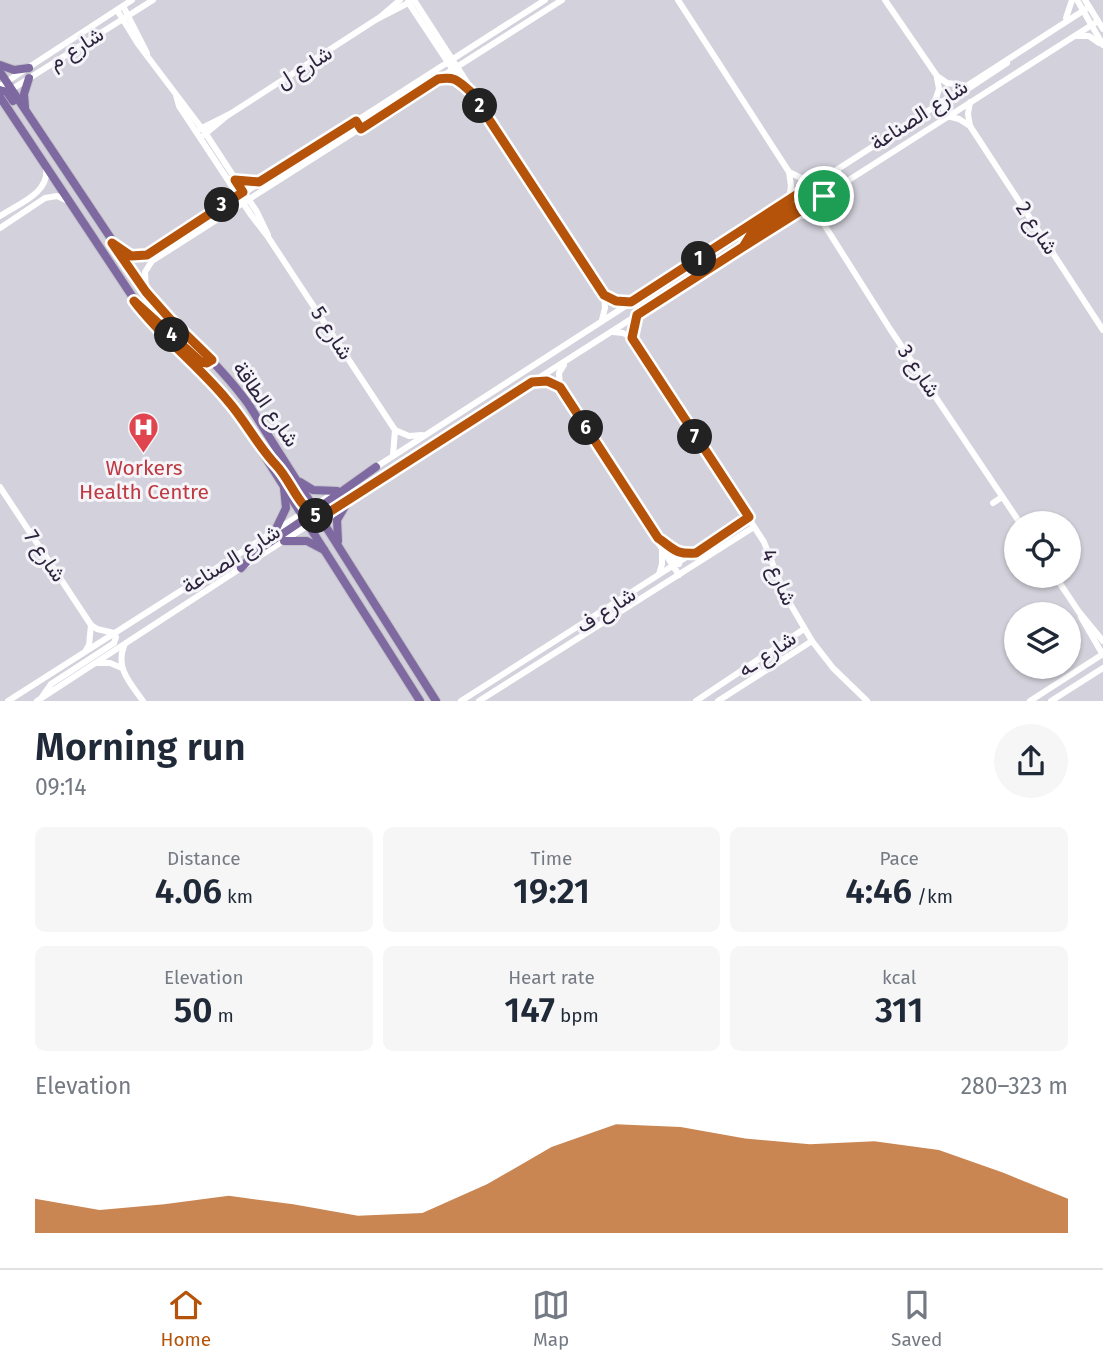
<!DOCTYPE html>
<html lang="en">
<head>
<meta charset="utf-8">
<style>
	body { margin:0; font-family:"Fira Sans",Vazirmatn,sans-serif; background:#f6f6f7; color:#1f2937; height:100vh; display:flex; flex-direction:column; font-size:26px; white-space:nowrap }
	* { box-sizing:border-box; margin:0 }
	p { font-size:23px; color:#747a83 }
	.icon { flex:none; width:38px; height:38px; fill:none; stroke:currentColor; stroke-width:2; stroke-linecap:round; stroke-linejoin:round }
	.map { position:relative; height:701px; overflow:hidden }
	.panel { display:flex; flex-direction:column; background:#fff; flex:1 }
	.panel>* { flex:none }
	.buttons { position:absolute; left:1004px; top:511px; display:grid; gap:14px }
	.buttons a { display:grid; place-items:center; width:77px; height:77px; border-radius:50%; background:#fff; box-shadow:0 2px 5px #0004; font-size:35px }
	.pin { position:absolute; display:grid; place-items:center; width:60px; height:60px; color:#fff; margin:-30px; border:4px solid #fff; border-radius:50%; box-shadow:0 2px 7px #0007 }
	.km { position:absolute; width:35px; height:35px; margin:-18px; border-radius:50%; background:#222; color:#fff; font-size:19px; line-height:35px; text-align:center }
	.round { display:grid; place-items:center; flex:none; width:74px; height:74px; border-radius:37px; background:#f6f6f7 }
	.overview { display:flex; align-items:center; justify-content:space-between; height:119px; padding:0 35px }
	h1 { font-size:38px; font-weight:600; line-height:52px }
	.stats { display:grid; grid-template-columns:repeat(3,1fr); gap:10px; height:119px; padding:7px 35px }
	.stats div { display:grid; align-content:center; border-radius:10px; background:#f6f6f7; text-align:center }
	.stats b { font-size:35px; font-weight:600 }
	.stats small { font-size:19px; font-weight:400 }
	.stats p { font-size:19px }
	.chart { height:196px; padding:14px 35px }
	.chart p { display:flex; justify-content:space-between }
	.chart svg { width:100%; height:126px; margin-top:7px; fill:#b45309; opacity:.7 }
	.tabs { display:flex; justify-content:space-around; align-items:center; height:98px; border-top:2px solid #e0e1e3; background:#fff; font-size:19px; color:#747a83 }
	.tabs a { display:grid; justify-items:center; gap:4px }
	.tabs .selected { color:#b45309 }
	.map>svg:first-child { display:block }
	.built { fill:#d3d2dc; fill-rule:evenodd }
	.lines { fill:none; stroke-linecap:round; stroke-linejoin:round }
	.major-casing { stroke:#c4c1c9; stroke-width:10 }
	.minor { stroke:#fff; stroke-width:6 }
	.major { stroke:#7e6aa0; stroke-width:8 }
	.route-casing { stroke:#fff; stroke-width:14 }
	.route { stroke:#b45309; stroke-width:9 }
	.labels { text-anchor:middle; dominant-baseline:central; stroke-width:6; stroke-linejoin:round; paint-order:stroke }
	.street-label { font-size:21px; fill:#2d233d; stroke:#f5f4f9 }
	.health-label { font-size:21px; fill:#be3a42; stroke:#f5f4f9 }
</style>
</head>
<body>
<div class="map">
<svg width="1103" height="701" viewBox="0 0 1103 701">
	<rect width="100%" height="100%" fill="#e5e3ed"/>
	<path class="built" d="M0,0H1103V701H0ZM1017,523H1069V576H1017ZM1017,614H1069V667H1017Z"/>
	<g class="lines">
		<defs>
			<g id="major">
				<path d="M0,65L14,70L29,68"/>
				<path d="M0,72L146,291C179,331 219,363 249,405L436,701"/>
				<path d="M0,90L7,92L13,101"/>
				<path d="M0,97L144,314L218,389L236,411L420,701"/>
				<path d="M25,107L24,94L29,78"/>
				<path d="M145,309L201,362L207,363L212,360"/>
				<path d="M300,482L313,490L337,491"/>
				<path d="M313,512L376,467"/>
				<path d="M275,531L286,508L284,488"/>
				<path d="M284,541H307L324,550"/>
				<path d="M338,541L337,520L348,501"/>
				<path d="M241,568L257,551L309,516"/>
			</g>
		</defs>
		<use href="#major" class="major-casing"/>
		<g class="minor">
			<path d="M414,0L604,295L605,308L602,320"/>
			<path d="M678,0L789,172L813,184L817,188L815,193L751,235L744,245"/>
			<path d="M885,0L937,76L947,83L963,85"/>
			<path d="M1077,0L1103,45"/>
			<path d="M1085,0L1103,29"/>
			<path d="M408,2L453,70L470,90"/>
			<path d="M123,6L147,53"/>
			<path d="M117,10L138,44L206,134L257,212L268,235"/>
			<path d="M379,18L400,0"/>
			<path d="M1066,18L1072,0"/>
			<path d="M1077,36H1089L1099,43"/>
			<path d="M0,86L132,0"/>
			<path d="M9,91L153,0"/>
			<path d="M176,95L179,106L251,215L268,237L395,430L393,455"/>
			<path d="M970,102L968,114L970,126L1103,330"/>
			<path d="M934,104L939,89L937,78"/>
			<path d="M970,126L959,119L947,116L944,110L945,104L1007,63"/>
			<path d="M200,129L230,114L377,19L414,0"/>
			<path d="M204,135L228,115"/>
			<path d="M789,201L791,186L789,172"/>
			<path d="M800,211L820,218L890,329L1020,523"/>
			<path d="M0,216C18,204 50,193 46,168"/>
			<path d="M820,218V206L824,196"/>
			<path d="M0,228L45,198L57,196L68,201"/>
			<path d="M119,249L131,256L147,255L545,0"/>
			<path d="M146,290L145,272L152,261L562,0"/>
			<path d="M604,295L616,301L629,302"/>
			<path d="M613,332L623,333L632,338L764,542L785,595L812,641L833,668L867,701"/>
			<path d="M632,338L636,316"/>
			<path d="M564,365L559,373L560,387L658,538L663,541L679,564"/>
			<path d="M536,381H547L560,387"/>
			<path d="M395,430L409,436L422,435"/>
			<path d="M373,469L1089,7"/>
			<path d="M0,487L91,625L97,629L114,633L116,637L114,643L51,684L42,697"/>
			<path d="M993,503L1002,497"/>
			<path d="M658,538L659,544L679,575"/>
			<path d="M667,547L680,553H694"/>
			<path d="M659,574L662,564V551"/>
			<path d="M1055,576L1079,612L1103,641"/>
			<path d="M1081,617L1103,655"/>
			<path d="M124,646C115,668 131,684 143,701"/>
			<path d="M86,650L89,645L91,625"/>
			<path d="M97,663H110L122,668"/>
			<path d="M8,701L331,495"/>
			<path d="M37,701L241,568L1098,21"/>
			<path d="M461,701L749,517"/>
			<path d="M479,701L754,527"/>
			<path d="M696,701L804,629"/>
			<path d="M718,701L812,641"/>
			<path d="M1030,701L1103,654"/>
			<path d="M1051,701L1103,668"/>
		</g>
		<use href="#major" class="major"/>
	</g>
	<g class="lines">
		<defs>
			<path id="route" d="M824,196L743,247L751,234L815,194L817,188L813,184L631,302L616,301L604,295L471,92C458,81 456,76 438,79L361,129L356,121L259,182L235,180L243,192L147,255L131,256L112,243L146,292L170,319L212,360L207,363L201,362L134,301C162,338 198,365 227,400C245,420 257,445 276,465C292,482 298,508 320,518L532,382L547,381L560,387L658,538C673,548 675,555 696,553L749,517L632,338L637,315L799,211L810,213L820,218V206L824,196"/>
		</defs>
		<use href="#route" class="route-casing"/>
		<use href="#route" class="route"/>
	</g>
	<defs>
		<symbol id="hospital-pin" viewBox="-11 -11 22 30"><path d="M0 17L-7.5 6A9.5 9.5 0 1 1 7.5 6Z" fill="#e0444e" stroke="#f5f4f9"/><path d="M-5-5h3v3.5h4V-5h3V5h-3V1.5h-4V5h-3Z" fill="#fff"/></symbol>
	</defs>
	<g fill-rule="evenodd">
		<use href="#hospital-pin" x="126" y="410" width="35" height="47"/>
	</g>
	<g class="labels">
		<g class="street-label">
			<text transform="translate(76 48) rotate(-32)">شارع م</text>
			<text transform="translate(304 67) rotate(-32)">شارع ل</text>
			<text transform="translate(919 115) rotate(-33)">شارع الصناعة</text>
			<text transform="translate(1037 228) rotate(57)">شارع 2</text>
			<text transform="translate(332 333) rotate(57)">شارع 5</text>
			<text transform="translate(919 371) rotate(56)">شارع 3</text>
			<text transform="translate(266 404) rotate(55)">شارع الطاقة</text>
			<text transform="translate(45 556) rotate(56)">شارع 7</text>
			<text transform="translate(231 559) rotate(-32)">شارع الصناعة</text>
			<text transform="translate(779 577) rotate(67)">شارع 4</text>
			<text transform="translate(606 610) rotate(-33)">شارع ف</text>
			<text transform="translate(767 654) rotate(-34)">شارع ـه</text>
		</g>
		<g class="health-label">
			<text x="144" y="468">Workers<tspan x="144" dy="24">Health Centre</tspan></text>
		</g>
	</g>
</svg>
<div class="buttons">
<a><svg class="icon" aria-label="locate" viewBox="0 0 24 24"><circle cx="12" cy="12" r="6"/><path d="M12 2v4M12 18v4M2 12h4M18 12h4"/></svg></a>
<a><svg class="icon" aria-label="layers" viewBox="0 0 24 24"><path d="M12 4l9 5-9 5-9-5zM3 14l9 5 9-5"/></svg></a>
</div>
<div class="pin" style="left:824px;top:196px;background:#1e9e55"><svg class="icon" aria-label="arrive" viewBox="0 0 24 24"><path d="M6 21V4h12l-3 4 3 4H6"/></svg></div>
<b class="km" style="left:699px;top:259px">1</b>
<b class="km" style="left:480px;top:106px">2</b>
<b class="km" style="left:222px;top:205px">3</b>
<b class="km" style="left:172px;top:335px">4</b>
<b class="km" style="left:316px;top:516px">5</b>
<b class="km" style="left:586px;top:428px">6</b>
<b class="km" style="left:695px;top:437px">7</b>
</div>
<section class="panel">
<div class="overview"><div><h1>Morning run</h1><p>09:14</p></div><a class="round"><svg class="icon" aria-label="share" viewBox="0 0 24 24"><path d="M12 15V3M7 8l5-5 5 5M5 13v7h14v-7"/></svg></a></div>
<div class="stats">
<div><p>Distance</p><b>4.06<small> km</small></b></div>
<div><p>Time</p><b>19:21</b></div>
<div><p>Pace</p><b>4:46<small> /km</small></b></div>
</div>
<div class="stats">
<div><p>Elevation</p><b>50<small> m</small></b></div>
<div><p>Heart rate</p><b>147<small> bpm</small></b></div>
<div><p>kcal</p><b>311</b></div>
</div>
<div class="chart"><p><span>Elevation</span>280–323 m</p>
<svg viewBox="0 0 160 44" preserveAspectRatio="none"><path d="M0 44V32L10 36L20 34L30 31L40 34L50 38L60 37L70 27L80 14L90 6L100 7L110 11L120 13L130 12L140 15L150 23L160 32V44z"/></svg>
</div>
</section>
<nav class="tabs">
<a class="selected"><svg class="icon" aria-label="home" viewBox="0 0 24 24"><path d="M3 11l9-7 9 7M6 9v11h12V9"/></svg>Home</a>
<a><svg class="icon" aria-label="map" viewBox="0 0 24 24"><path d="M3 6l6-2 6 2 6-2v14l-6 2-6-2-6 2zM9 4v14M15 6v14"/></svg>Map</a>
<a><svg class="icon" aria-label="saved" viewBox="0 0 24 24"><path d="M7 4h10v16l-5-4-5 4z"/></svg>Saved</a>
</nav>
</body>
</html>
